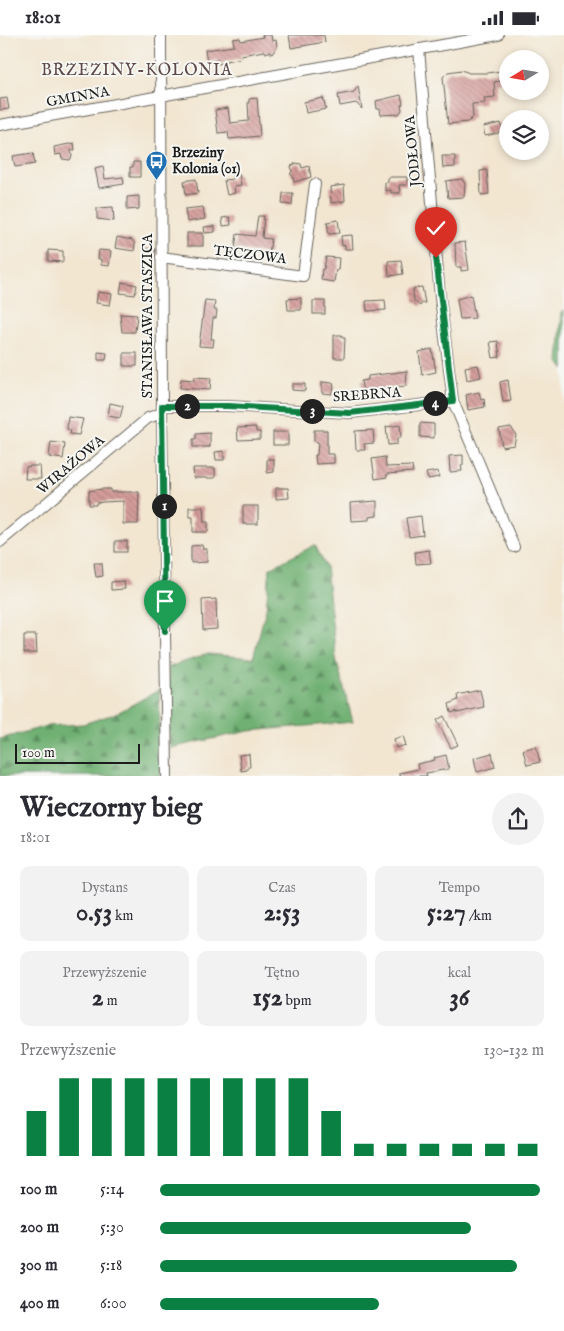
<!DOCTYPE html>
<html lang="pl">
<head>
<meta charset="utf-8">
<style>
	body { margin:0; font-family:"IM FELL English",serif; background:#f2f2f3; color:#2b2b33; height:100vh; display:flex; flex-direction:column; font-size:19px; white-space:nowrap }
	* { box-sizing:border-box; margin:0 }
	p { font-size:16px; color:#7c7c81 }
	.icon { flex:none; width:28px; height:28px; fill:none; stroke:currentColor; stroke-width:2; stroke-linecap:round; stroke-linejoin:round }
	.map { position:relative; height:741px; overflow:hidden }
	.drawer { display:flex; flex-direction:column; background:#fff; flex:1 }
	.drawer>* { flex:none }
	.needle { width:32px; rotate:259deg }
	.tools { position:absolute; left:499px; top:15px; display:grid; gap:10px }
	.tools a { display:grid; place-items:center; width:50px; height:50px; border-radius:50%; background:#fff; box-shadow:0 2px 8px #0003; font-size:25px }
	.scale { position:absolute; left:15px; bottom:12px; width:125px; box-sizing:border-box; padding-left:5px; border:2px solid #1c1c1c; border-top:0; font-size:14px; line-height:18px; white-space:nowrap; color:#1c1c1c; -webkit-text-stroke:4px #f6f6f2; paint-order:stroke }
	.pin { position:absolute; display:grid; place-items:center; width:42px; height:42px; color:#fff; margin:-51px -21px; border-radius:50% 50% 50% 0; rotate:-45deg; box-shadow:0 0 5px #0007 }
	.pin .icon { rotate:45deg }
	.km { position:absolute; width:25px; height:25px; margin:-12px; border-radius:50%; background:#222; color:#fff; font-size:14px; line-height:25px; text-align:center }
	.round { display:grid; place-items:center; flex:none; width:52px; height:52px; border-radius:26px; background:#f2f2f3 }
	.head { display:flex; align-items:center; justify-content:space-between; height:85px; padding:0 20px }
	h1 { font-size:28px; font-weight:700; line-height:38px }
	.stats { display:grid; grid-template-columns:repeat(3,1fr); gap:8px; height:85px; padding:5px 20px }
	.stats div { display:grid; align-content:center; border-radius:10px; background:#f2f2f3; text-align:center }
	.stats b { font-size:25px; font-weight:700 }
	.stats small { font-size:14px; font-weight:400 }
	.stats p { font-size:14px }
	.chart { height:140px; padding:10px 20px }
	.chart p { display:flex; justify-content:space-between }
	.chart svg { width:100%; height:90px; margin-top:5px; stroke:#0b8043; stroke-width:6 }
	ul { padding:0 20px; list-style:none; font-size:16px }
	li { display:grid; grid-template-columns:80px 60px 1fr; align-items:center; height:38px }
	li i { height:12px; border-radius:6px; background:#0b8043 }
	.status { display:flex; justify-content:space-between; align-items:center; height:35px; padding:0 25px; background:#fff; direction:ltr }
	.status svg { height:14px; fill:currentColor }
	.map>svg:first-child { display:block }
	.forest { fill:url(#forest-firs); stroke:#466647 }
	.building { fill:url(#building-back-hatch) }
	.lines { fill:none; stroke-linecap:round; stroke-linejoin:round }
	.minor-casing { stroke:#67635b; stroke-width:12 }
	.minor { stroke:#fff; stroke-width:10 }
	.route-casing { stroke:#fff; stroke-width:10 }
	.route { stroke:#0b8043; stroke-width:6 }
	.labels { text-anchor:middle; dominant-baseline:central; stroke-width:4; stroke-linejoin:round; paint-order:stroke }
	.street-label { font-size:14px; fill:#1c1c1c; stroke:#f6f6f2 }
	.poi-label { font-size:14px; font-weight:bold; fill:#1c1c1c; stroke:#f6f6f2; text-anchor:start }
	.quarter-label { font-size:16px; letter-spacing:1px; fill:#5d4948; stroke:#f6f6f2 }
</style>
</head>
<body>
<div class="status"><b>18:01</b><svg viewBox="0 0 49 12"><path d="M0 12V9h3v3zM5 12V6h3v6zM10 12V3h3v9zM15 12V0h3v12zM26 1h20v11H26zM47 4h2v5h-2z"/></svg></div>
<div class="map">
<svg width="564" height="741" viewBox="0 0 564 741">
	<defs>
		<pattern id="forest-firs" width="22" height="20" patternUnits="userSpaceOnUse" patternTransform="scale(1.25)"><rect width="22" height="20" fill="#6fb072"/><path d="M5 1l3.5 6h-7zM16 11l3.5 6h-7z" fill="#5a8e5d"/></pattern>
		<pattern id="building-back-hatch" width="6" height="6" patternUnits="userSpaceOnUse" patternTransform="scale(1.25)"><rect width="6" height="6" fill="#d59d9b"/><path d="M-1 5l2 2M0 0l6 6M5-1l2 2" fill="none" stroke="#ac7f7e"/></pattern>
	</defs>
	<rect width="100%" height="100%" fill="#f6f6f2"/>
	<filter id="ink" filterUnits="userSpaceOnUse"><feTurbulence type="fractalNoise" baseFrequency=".02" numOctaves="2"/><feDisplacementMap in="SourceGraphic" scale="10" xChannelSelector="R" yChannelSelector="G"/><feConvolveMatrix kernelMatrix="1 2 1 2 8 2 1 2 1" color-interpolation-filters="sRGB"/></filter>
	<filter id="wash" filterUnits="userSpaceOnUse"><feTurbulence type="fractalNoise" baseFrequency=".0096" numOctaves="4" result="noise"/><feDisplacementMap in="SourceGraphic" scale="20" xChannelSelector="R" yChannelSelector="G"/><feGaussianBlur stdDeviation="1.12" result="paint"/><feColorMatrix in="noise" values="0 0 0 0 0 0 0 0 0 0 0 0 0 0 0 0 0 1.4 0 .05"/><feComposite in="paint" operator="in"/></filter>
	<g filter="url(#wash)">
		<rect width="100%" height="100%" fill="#f2e6d1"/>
		<g class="forest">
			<path d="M564,275V334L558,326L562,276Z"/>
			<path d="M315,510L326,532L336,623L353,687L249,696L170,713L168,632L208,619L253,623L266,574L270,533Z"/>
			<path d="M159,655L161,741H0V704L47,691L83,689L117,678Z"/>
		</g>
		<g id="blocks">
			<g class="building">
				<path d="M262,0H271L272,6L276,5L277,12L272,19L269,17L265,18L264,16L241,20L242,23L226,26V27L218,29V25L207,27L205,15L234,11L233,4L240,3L241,6L263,2Z"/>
				<path d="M289,0H324L325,7L291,13Z"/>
				<path d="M462,35L469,38H487L508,35V45L494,47L495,62L484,63L485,68L472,69L473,82L468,87L448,89L443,42L448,37Z"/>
				<path d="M358,51L362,74L356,68L340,71L338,60L354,57Z"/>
				<path d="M401,60L403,69L401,70L402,75L399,79L381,80L380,74H377L376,66Z"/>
				<path d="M7,63L9,74L0,75V64Z"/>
				<path d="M257,63L260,101L229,104L228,97L218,98L215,75L228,73L230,88L249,86L248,67H249V64Z"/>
				<path d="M323,63L326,74L306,78L304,67Z"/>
				<path d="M501,88L503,97L485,101L483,92Z"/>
				<path d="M74,108L75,115H71L72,122L70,125L62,124L61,119L55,120L54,112Z"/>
				<path d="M33,118L35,129L15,132L13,121Z"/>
				<path d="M442,121H455V132L443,133Z"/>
				<path d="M133,127H140V142H130V132H133Z"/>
				<path d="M295,128L301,129L302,133L309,131L311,142L294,147L293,141L290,139L292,137L291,131L294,130Z"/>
				<path d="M103,131L105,144L123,142L124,149L99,153L95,133Z"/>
				<path d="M487,135L489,159L481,160L480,136Z"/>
				<path d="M239,139L241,150L234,151L235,158L227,160L224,145L233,144L232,140Z"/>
				<path d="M388,142H407V150H399L400,158H391V155L385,156V147H388Z"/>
				<path d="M196,144L198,158L186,160L184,146Z"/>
				<path d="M462,144L465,149L464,162L448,163L446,146Z"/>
				<path d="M344,150L345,166L331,168L330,152Z"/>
				<path d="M283,158H293L292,170L282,169Z"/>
				<path d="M139,161V174L127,175V162Z"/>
				<path d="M113,172L114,186L97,184V173Z"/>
				<path d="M203,172L205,184L187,187L185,174Z"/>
				<path d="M258,181H264L262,203L271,204L269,219L235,214L237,199L255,201Z"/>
				<path d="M230,182L231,190L223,191L222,183Z"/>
				<path d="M338,185L340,198L329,199L327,187Z"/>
				<path d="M215,191V197L205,198L204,192Z"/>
				<rect x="187" y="198" width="16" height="13"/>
				<path d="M352,200L353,214H345V210L342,211L341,201Z"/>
				<path d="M117,202L132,205L135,209L134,216L115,213Z"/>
				<path d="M465,207L469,235L461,236V232H456L455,208Z"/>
				<path d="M145,214H155L154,222H145Z"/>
				<path d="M48,215L63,216V227L48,226Z"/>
				<path d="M99,215L111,216L109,231L101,230V224H98Z"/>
				<path d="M326,222L339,223L338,235H336L334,247L321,245L322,234H324Z"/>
				<path d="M401,225L403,239L389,241L388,226Z"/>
				<path d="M122,247L137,250L135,260L120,258Z"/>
				<path d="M422,252L425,268H422L420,271L414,266L413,257L414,253Z"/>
				<path d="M98,257L112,259L110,270L96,268Z"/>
				<path d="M471,260L475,283L460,284L457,264Z"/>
				<path d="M301,263V275H288L287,264Z"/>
				<path d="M205,265L215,266L214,275H217L216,283H213L211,304H214L213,312L199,311Z"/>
				<path d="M385,265L386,275L367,276L366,266Z"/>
				<rect x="313" y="266" width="12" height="13"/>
				<path d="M120,279L137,280L135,297H122Z"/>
				<path d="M334,300H342V303H345L344,323H334Z"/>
				<path d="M498,306L500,322L493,323L490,307Z"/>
				<path d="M432,314L436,337L422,340L419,317Z"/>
				<path d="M98,317L107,318L106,325H98Z"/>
				<rect x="124" y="318" width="13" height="13"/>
				<path d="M478,330L481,342L467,345L465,332Z"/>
				<path d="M407,336L406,351L363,356L361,346L368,345V341Z"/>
				<path d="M194,342L211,343L210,355L180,353L181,344L194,345Z"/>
				<path d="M508,345L511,366L503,367L500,347Z"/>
				<path d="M322,347L333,348L334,353L332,355V359L322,358Z"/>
				<path d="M292,349H305V356L292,355Z"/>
				<path d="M479,357L481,365L484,364L485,372L468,375L466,360Z"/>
				<path d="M110,368L123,371L120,383L108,381Z"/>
				<path d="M68,382L83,384L79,400L70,399L71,395L67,394Z"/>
				<path d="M420,388L434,389V403L420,402Z"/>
				<path d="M400,390L401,403H397V409L388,410L386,392Z"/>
				<path d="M256,392V397H260V404L238,405L237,393Z"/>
				<path d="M511,392L516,400L514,410L502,412L499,394Z"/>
				<path d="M314,395H327V419H334V428L316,429L315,420H317L318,407L314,406Z"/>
				<path d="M373,395L374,408L364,409L365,415H356L355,396Z"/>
				<rect x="273" y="397" width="15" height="13"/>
				<path d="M210,398V412H193V404H196V399Z"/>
				<path d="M51,407L65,409L63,424L49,422Z"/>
				<path d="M224,416V425H216L215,417Z"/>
				<path d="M463,420V430H461L462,436L450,437L449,421Z"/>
				<path d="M385,422L386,432L412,431L413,437L387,439V442L375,444L372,424Z"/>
				<path d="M267,424H274V437L267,438Z"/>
				<path d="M31,431H40L41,444H25L26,432Z"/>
				<path d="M193,433H215V443H194Z"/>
				<path d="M438,436L439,442L428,444L426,438Z"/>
				<path d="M276,453H288L289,463L276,464Z"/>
				<path d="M102,454H111V457H139L138,489H123V466L103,467L96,468V470H89V456Z"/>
				<path d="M377,466V481L369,482V485L351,486L350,468Z"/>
				<rect x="243" y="471" width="15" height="18"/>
				<path d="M189,472H203L204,487H208V497H193V482H189Z"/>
				<path d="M421,481L423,500L409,502L406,483Z"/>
				<rect x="115" y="506" width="12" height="11"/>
				<path d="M202,510L203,514H207V527L191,528V511Z"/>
				<path d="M429,515L431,528L416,529L415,517Z"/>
				<path d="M94,528H102L103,541L96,542Z"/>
				<path d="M124,546L125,554L111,555V547Z"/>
				<path d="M216,564L217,594L203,595L202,565Z"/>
				<path d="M24,600H36L37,618H24Z"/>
				<path d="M480,655L484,672L457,678V676L451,678L449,669L458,665L457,660Z"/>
				<path d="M444,681L458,710L451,713L437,685Z"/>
				<path d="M403,701L406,710L396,713L394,704Z"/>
				<path d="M536,711L540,727L527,730L523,715Z"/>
				<path d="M492,718L495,732L477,737L474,723Z"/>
				<path d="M249,719L250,732H247V735L241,736L239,720Z"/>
				<path d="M446,720L449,734L426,738L427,741H399V738L418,734L417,729L435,725L434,723Z"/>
			</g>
		</g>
	</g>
	<g filter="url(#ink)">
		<use href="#blocks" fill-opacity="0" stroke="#67635b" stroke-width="1"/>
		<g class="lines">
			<defs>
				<g id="minor">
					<path d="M161,0L162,378L167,741"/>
					<path d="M419,14L440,262L453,366L514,512"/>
					<path d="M0,90L498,0"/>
					<path d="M161,222L303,241L315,149"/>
					<path d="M162,371H228L350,378L453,366"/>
					<path d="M0,507L148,383L162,378"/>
				</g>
			</defs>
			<use href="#minor" class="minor-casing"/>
			<use href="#minor" class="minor"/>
		</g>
	</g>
	<g class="lines" filter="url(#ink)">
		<defs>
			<path id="route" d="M165,596L162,371H228L350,378L453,366L436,223"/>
		</defs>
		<use href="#route" class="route-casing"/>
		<use href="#route" class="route"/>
	</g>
	<defs>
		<symbol id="bus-pin" viewBox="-11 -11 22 30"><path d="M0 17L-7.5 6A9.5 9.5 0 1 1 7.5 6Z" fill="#1f6fb2" stroke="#f6f6f2"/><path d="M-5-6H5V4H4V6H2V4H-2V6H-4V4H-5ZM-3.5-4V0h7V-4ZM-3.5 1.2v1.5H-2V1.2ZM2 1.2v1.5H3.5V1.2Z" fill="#fff"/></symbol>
	</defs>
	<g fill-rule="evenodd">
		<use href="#bus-pin" x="144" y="114" width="25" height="34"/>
	</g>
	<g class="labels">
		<g class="street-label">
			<text transform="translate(78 62) rotate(-10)">GMINNA</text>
			<text transform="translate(413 116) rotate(-95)">JODŁOWA</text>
			<text transform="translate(250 220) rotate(7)">TĘCZOWA</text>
			<text transform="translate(148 281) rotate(-90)">STANISŁAWA STASZICA</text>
			<text transform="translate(367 360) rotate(-4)">SREBRNA</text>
			<text transform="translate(71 430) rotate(-40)">WIRAŻOWA</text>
		</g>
		<g class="poi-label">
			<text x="172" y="118">Brzeziny<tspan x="172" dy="16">Kolonia (01)</tspan></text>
		</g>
		<g class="quarter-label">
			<text x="137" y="36">BRZEZINY-KOLONIA</text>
		</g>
	</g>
</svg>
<div class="tools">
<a><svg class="needle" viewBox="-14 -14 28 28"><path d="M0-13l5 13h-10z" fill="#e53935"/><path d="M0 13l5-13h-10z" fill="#7c7c81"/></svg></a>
<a><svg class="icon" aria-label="layers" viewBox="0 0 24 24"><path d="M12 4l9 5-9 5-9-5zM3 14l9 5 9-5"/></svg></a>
</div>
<div class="scale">100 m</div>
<div class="pin" style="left:165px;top:596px;background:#1e9e55"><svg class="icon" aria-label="arrive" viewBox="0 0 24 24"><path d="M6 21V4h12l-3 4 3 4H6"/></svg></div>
<div class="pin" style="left:436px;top:223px;background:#d93025"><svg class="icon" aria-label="check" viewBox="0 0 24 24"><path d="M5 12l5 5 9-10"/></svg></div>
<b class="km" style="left:164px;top:471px">1</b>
<b class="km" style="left:187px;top:371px">2</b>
<b class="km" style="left:312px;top:376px">3</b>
<b class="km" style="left:435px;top:368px">4</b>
</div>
<section class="drawer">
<div class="head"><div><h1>Wieczorny bieg</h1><p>18:01</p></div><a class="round"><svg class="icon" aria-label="share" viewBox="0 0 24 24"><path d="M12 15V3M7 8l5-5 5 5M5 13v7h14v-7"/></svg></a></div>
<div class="stats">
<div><p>Dystans</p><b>0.53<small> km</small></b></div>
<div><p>Czas</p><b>2:53</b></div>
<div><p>Tempo</p><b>5:27<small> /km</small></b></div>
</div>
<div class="stats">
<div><p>Przewyższenie</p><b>2<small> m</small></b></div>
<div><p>Tętno</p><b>152<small> bpm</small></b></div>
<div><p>kcal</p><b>36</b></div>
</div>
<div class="chart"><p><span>Przewyższenie</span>130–132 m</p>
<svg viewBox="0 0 160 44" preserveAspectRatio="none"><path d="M5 44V22M15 44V6M25 44V6M35 44V6M45 44V6M55 44V6M65 44V6M75 44V6M85 44V6M95 44V22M105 44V38M115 44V38M125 44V38M135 44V38M145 44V38M155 44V38"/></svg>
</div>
<ul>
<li><b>100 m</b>5:14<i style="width:99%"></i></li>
<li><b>200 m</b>5:30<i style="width:81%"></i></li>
<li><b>300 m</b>5:18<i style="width:93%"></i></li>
<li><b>400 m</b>6:00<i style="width:57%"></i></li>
</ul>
</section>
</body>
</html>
